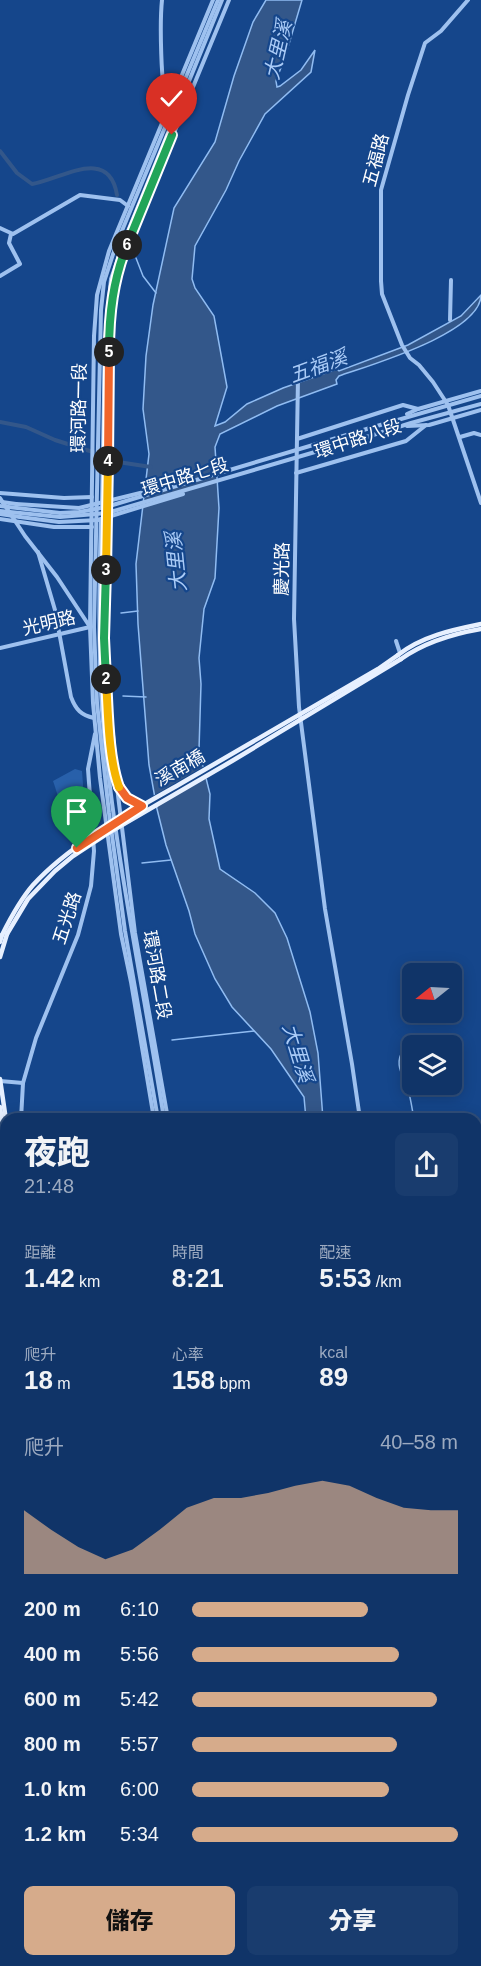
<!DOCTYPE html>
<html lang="zh-TW">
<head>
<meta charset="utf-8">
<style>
	body { margin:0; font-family:Helvetica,"Noto Sans TC",sans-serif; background:#193c6e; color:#f1f3f6; height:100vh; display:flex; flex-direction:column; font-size:22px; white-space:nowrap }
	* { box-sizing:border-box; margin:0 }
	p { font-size:20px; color:#9caac0 }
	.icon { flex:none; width:33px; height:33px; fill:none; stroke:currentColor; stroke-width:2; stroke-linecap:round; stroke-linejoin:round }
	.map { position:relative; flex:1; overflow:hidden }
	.side { position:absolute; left:0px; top:1113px; width:482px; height:854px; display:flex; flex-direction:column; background:#103468; border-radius:18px 18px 0 0; box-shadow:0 3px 15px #0003,0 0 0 2px #304f7c }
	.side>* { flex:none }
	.needle { width:39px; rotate:252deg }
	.tools { position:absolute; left:402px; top:963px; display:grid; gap:12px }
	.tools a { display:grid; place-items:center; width:60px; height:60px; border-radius:9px; background:#103468; box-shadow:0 3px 15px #0003,0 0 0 2px #304f7c; font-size:30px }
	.pin { position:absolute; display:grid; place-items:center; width:51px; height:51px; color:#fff; margin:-62px -26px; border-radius:50% 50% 50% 0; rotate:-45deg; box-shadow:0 0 6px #0007 }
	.pin .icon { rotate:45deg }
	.km { position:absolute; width:30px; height:30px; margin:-15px; border-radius:50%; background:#222; color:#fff; font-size:16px; line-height:30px; text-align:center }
	.round { display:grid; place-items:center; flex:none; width:63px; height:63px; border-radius:9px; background:#193c6e }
	.summary { display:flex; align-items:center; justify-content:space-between; height:102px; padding:0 24px }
	h1 { font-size:33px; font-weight:800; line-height:45px }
	.figures { display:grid; grid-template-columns:repeat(3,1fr); gap:9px; height:102px; padding:6px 24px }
	.figures div { display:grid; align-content:center }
	.figures b { font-size:26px; font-weight:800 }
	.figures small { font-size:16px; font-weight:400 }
	.figures p { font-size:16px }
	.chart { height:168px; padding:12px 24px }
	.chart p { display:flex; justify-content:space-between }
	.chart svg { width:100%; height:108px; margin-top:6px; fill:#d6ab8b; opacity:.7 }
	.cta { display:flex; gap:12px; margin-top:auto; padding:12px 24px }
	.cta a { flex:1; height:69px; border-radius:9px; background:#d6ab8b; color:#111; font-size:24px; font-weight:800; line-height:69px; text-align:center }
	.cta a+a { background:#193c6e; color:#f1f3f6 }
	ul { padding:0 24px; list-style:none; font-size:20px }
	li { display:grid; grid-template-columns:96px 72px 1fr; align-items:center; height:45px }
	li i { height:15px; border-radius:8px; background:#d6ab8b }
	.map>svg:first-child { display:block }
	.green { fill:#2860aa }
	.water { fill:#33578a; stroke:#90bcf2; stroke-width:1.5 }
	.pier { fill:#15468b }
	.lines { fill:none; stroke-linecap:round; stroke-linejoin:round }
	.stream { stroke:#90bcf2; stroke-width:1.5 }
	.canal { stroke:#33578a; stroke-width:4 }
	.minor { stroke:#9ec1ef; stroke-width:4 }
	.major { stroke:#e7f0ff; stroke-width:4.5 }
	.rail-casing { stroke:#fff; stroke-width:4 }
	.rail { stroke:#15468b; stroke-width:1.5; stroke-dasharray:4.5; stroke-linecap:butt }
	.minor-bridge { stroke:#9ec1ef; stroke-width:4 }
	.major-bridge { stroke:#e7f0ff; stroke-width:4.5 }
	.split-1-casing { stroke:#fff; stroke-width:12 }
	.split-2-casing { stroke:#fff; stroke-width:12 }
	.split-3-casing { stroke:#fff; stroke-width:12 }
	.split-4-casing { stroke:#fff; stroke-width:12 }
	.split-5-casing { stroke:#fff; stroke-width:12 }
	.split-6-casing { stroke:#fff; stroke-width:12 }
	.split-7-casing { stroke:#fff; stroke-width:12 }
	.split-1 { stroke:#f0652b; stroke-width:8 }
	.split-2 { stroke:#f5b400; stroke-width:8 }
	.split-3 { stroke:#22a559; stroke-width:8 }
	.split-4 { stroke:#f5b400; stroke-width:8 }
	.split-5 { stroke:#f0652b; stroke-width:8 }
	.split-6 { stroke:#22a559; stroke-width:8 }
	.split-7 { stroke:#22a559; stroke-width:8 }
	.labels { text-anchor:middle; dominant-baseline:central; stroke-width:4.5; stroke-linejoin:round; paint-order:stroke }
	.street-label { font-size:18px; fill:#fff; stroke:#15468b }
	.water-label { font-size:20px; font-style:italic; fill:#aacbf7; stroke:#15468b }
</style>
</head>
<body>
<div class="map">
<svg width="481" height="1966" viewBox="0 0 481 1966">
	<rect width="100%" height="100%" fill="#15468b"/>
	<g class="green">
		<path d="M75,769L82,771L86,825C64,828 59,797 53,781Z"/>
		<path d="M0,1795L6,1801V1960L19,1961L18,1966H0Z"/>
	</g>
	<g class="water">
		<path d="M266,0H302L286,54L276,81L277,87L280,86L301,70L315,50L311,72L265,114L239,161L226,190L195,246L192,279L195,288L214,316L227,387L215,426L225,422L247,404L283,388L337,369L339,371L408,345L461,316L481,295C481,333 370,365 339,376L336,380L337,384L277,406L220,434L215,447L219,508L215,578L204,609L199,658L201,684L199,750L210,794L209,819L220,869L255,893L275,913L287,938L310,1012L318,1053L323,1119H306L304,1097L271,1049L232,1007L215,979L195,934L189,911L166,845L157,809L149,765L138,624L136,564L149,454L143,409L146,356L153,305L174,208L215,142L234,76L253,22Z"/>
		<path d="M0,1714L6,1719V1744L0,1736Z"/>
		<path d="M102,1961V1960L194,1961L188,1966H101Z"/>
	</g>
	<path class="pier" d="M206,765L209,777L153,808L151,797Z"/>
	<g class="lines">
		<g class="stream">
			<path d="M136,258L143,276L156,293"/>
			<path d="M121,613L138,611"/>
			<path d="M123,696L146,697"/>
			<path d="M142,863L171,860"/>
			<path d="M172,1040L254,1031"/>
			<path d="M404,1049C393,1064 403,1075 408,1090C411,1099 412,1109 414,1119"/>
			<path d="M479,1966V1934"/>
		</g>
		<g class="canal">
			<path d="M0,151L17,173L32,184C60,180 109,145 117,195"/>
			<path d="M0,422L26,427L55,440L93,452"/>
			<path d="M100,455L118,462L151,467"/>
		</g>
		<g class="minor">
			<path d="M162,0C160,19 160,90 168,105"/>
			<path d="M468,0L441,31L425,43L408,95L381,190V281L382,294L402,345L410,358L419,365L433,382L448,405L481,503"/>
			<path d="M0,228L13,234L80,195L120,200L128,206"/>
			<path d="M0,276L20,264L9,243L11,234"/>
			<path d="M450,320L451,280"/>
			<path d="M298,378L294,619L299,707L325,909L352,1064L360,1119"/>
			<path d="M407,414L418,409L481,391"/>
			<path d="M407,426L429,425L481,410"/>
			<path d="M370,428L481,396"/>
			<path d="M373,435L411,423L481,404"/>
			<path d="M460,437L474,433L481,435"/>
			<path d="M297,439L403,405L418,409"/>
			<path d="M296,473L406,441L426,425"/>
			<path d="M0,493L64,498L92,497"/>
			<path d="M0,498L25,536L57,577L90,627"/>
			<path d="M2,502L16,504"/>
			<path d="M102,505L105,340L111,279L126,236L222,0"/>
			<path d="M0,514L20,517"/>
			<path d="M0,519L54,527H92"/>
			<path d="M101,519C99,582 98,646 102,710C113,848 143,983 164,1119"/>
			<path d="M38,552L55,610L71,697C76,710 81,715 94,718"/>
			<path d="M396,641L400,653"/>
			<path d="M0,648L90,627"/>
			<path d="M116,771L113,735L109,718L104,638L109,344L112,299L119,266L229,0"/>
			<path d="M116,779L135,933L168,1119"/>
			<path d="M0,1081L23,1083"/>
			<path d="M21,1119L23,1083L36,1038L78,935L91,886L94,851L88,769L95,734"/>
			<path d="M154,1119L131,982L121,934L100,778L93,703L90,627L94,336L97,295L109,251L213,0"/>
			<path d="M158,1119L125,931L109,813L97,703L94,627L101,310L104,282L116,245L218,0"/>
			<path d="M476,1334L481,1333"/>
			<path d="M0,1768L6,1775"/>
			<path d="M0,1774L6,1781"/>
			<path d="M0,1782L6,1789"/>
			<path d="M0,1789L6,1796"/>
			<path d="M24,1966L25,1960"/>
			<path d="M29,1966L31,1960"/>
			<path d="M33,1966L35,1960"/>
			<path d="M38,1966L39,1960"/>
			<path d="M249,1966L252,1960"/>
			<path d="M256,1966L259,1960"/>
		</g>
		<g class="major">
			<path d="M398,655C422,636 452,630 481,624"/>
			<path d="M401,659C425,642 452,634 481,629"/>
			<path d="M0,942L2,935"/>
			<path d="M0,957L7,934"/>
			<path d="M0,1079L6,1120"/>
			<path d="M0,1107L6,1149"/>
			<path d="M0,1370L6,1312"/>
			<path d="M0,1390L6,1354"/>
		</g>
		<defs>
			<path id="rail" d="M470,1960V1966"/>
		</defs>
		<use href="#rail" class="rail-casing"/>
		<use href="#rail" class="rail"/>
		<g class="minor-bridge">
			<path d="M16,504L79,508L181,483"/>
			<path d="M0,506L60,513L79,512L106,507L370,428"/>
			<path d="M0,511L60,517L107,513L373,435"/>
			<path d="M20,517L59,522L98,520L183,494"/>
			<path d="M109,718C111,748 108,794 142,805"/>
		</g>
		<g class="major-bridge">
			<path d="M7,934L28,899L55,871L73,856L105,835L232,761L401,659"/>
			<path d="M2,935C11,917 20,900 33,885C71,843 131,812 180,784C246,745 312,707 378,669L398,655"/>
		</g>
	</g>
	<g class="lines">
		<defs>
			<path id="split-1" d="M77,848L142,806L127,798L119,787"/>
			<path id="split-2" d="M106,679C108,710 108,757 119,787"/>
			<path id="split-3" d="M106,570L104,638L106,679"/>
			<path id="split-4" d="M106,570L108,461"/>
			<path id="split-5" d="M108,461L109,352"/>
			<path id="split-6" d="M109,352C109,314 113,280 127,245"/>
			<path id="split-7" d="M127,245L172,135"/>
		</defs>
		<use href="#split-1" class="split-1-casing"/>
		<use href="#split-2" class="split-2-casing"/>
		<use href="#split-3" class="split-3-casing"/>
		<use href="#split-4" class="split-4-casing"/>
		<use href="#split-5" class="split-5-casing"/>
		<use href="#split-6" class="split-6-casing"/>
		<use href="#split-7" class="split-7-casing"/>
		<use href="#split-1" class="split-1"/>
		<use href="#split-2" class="split-2"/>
		<use href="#split-3" class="split-3"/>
		<use href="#split-4" class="split-4"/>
		<use href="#split-5" class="split-5"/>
		<use href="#split-6" class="split-6"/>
		<use href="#split-7" class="split-7"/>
	</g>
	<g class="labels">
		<g class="street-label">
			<text transform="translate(376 160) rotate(-75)">五福路</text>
			<text transform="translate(79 408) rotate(-89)">環河路一段</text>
			<text transform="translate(358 439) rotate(-18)">環中路八段</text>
			<text transform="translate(185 477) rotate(-17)">環中路七段</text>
			<text transform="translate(282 569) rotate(-89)">慶光路</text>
			<text transform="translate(49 623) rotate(-13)">光明路</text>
			<text transform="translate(180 768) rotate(-30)">溪南橋</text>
			<text transform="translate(67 918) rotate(-72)">五光路</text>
			<text transform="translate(157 975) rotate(80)">環河路二段</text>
		</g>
		<g class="water-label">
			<text transform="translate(278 50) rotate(-77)">大里溪</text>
			<text transform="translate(318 366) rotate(-20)">五福溪</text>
			<text transform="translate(176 562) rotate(-96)">大里溪</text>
			<text transform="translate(298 1053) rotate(73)">大里溪</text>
		</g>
	</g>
</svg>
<div class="tools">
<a><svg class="needle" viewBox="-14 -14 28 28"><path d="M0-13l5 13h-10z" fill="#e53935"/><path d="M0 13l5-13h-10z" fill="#9caac0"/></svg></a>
<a><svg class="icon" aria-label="layers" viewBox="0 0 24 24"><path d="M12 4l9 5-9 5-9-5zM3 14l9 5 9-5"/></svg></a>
</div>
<div class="pin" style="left:77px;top:848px;background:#1e9e55"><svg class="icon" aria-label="arrive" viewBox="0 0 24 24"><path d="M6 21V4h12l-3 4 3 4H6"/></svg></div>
<div class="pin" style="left:172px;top:135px;background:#d93025"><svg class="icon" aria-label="check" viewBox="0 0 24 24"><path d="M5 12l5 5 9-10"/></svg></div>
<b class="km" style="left:106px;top:679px">2</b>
<b class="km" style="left:106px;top:570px">3</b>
<b class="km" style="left:108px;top:461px">4</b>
<b class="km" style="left:109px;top:352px">5</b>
<b class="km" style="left:127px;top:245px">6</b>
<section class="side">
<div class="summary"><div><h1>夜跑</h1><p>21:48</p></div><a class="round"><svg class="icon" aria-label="share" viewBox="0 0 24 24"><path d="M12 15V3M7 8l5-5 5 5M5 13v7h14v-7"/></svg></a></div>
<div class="figures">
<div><p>距離</p><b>1.42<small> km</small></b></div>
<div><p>時間</p><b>8:21</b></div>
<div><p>配速</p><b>5:53<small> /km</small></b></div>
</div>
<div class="figures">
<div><p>爬升</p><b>18<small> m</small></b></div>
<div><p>心率</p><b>158<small> bpm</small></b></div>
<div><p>kcal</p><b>89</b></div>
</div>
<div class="chart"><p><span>爬升</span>40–58 m</p>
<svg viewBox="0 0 160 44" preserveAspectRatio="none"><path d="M0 44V18L10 26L20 33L30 38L40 34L50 26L60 17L70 13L80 13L90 11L100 8L110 6L120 8L130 13L140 17L150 18L160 18V44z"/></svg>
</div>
<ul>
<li><b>200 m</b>6:10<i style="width:66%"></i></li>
<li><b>400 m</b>5:56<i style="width:78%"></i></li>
<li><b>600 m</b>5:42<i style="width:92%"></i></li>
<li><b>800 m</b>5:57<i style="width:77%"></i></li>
<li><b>1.0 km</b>6:00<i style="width:74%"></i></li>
<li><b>1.2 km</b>5:34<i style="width:100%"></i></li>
</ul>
<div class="cta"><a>儲存</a><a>分享</a></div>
</section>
</div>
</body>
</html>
